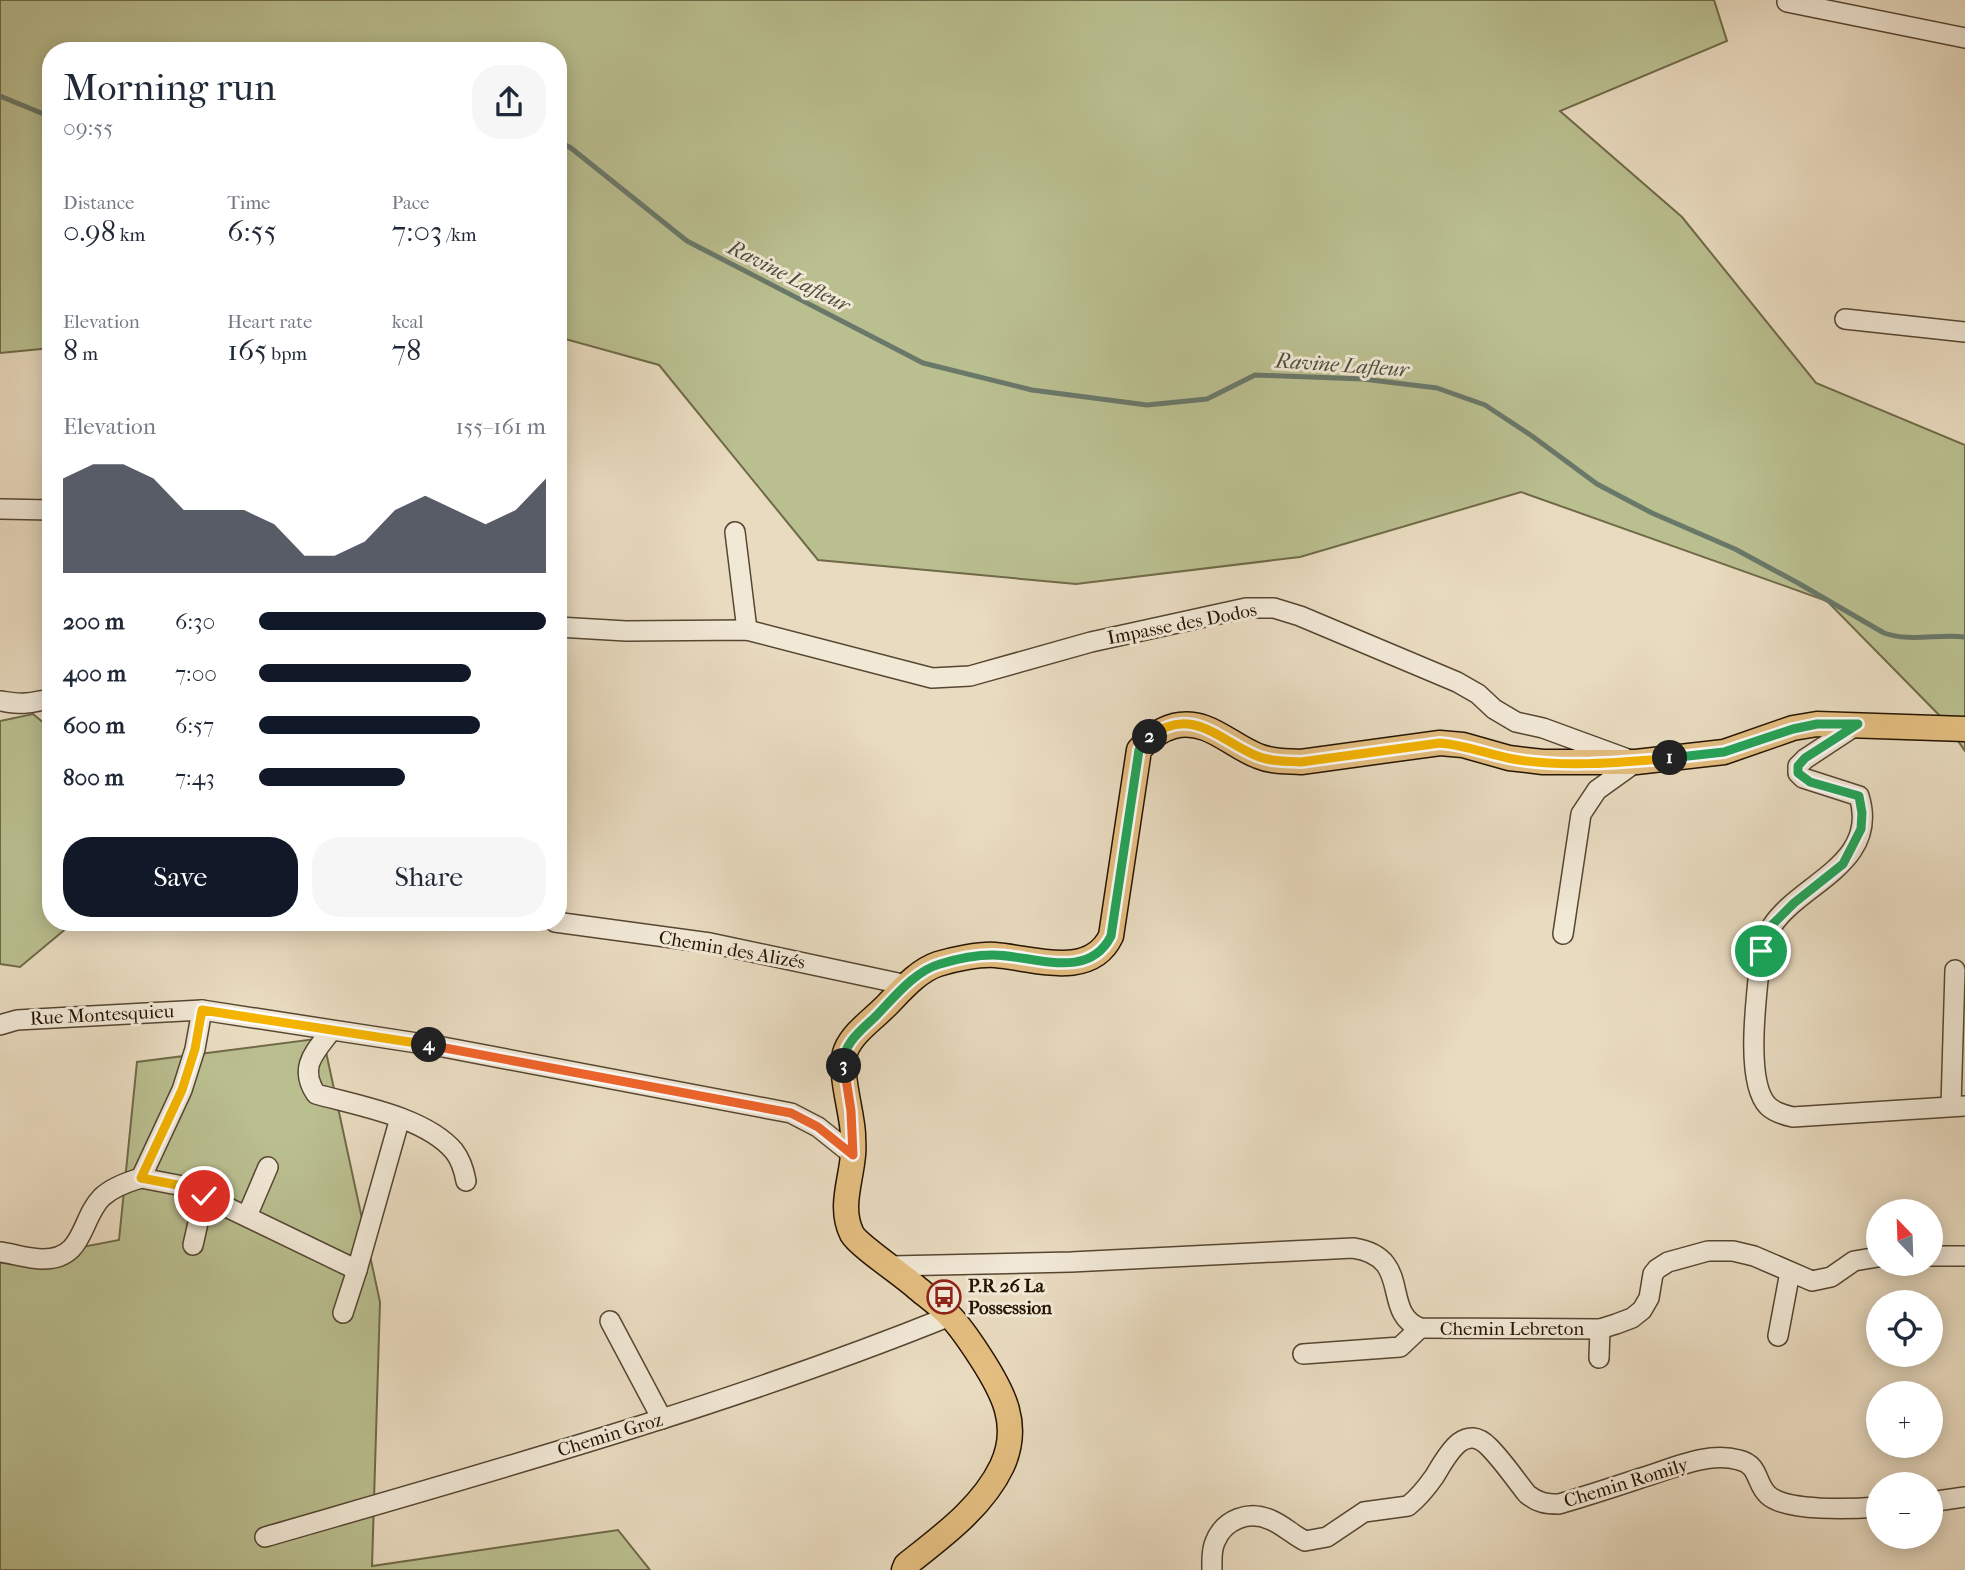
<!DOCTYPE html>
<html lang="en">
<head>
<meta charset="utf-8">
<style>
	body { margin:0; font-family:"IM FELL French Canon",serif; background:#f6f6f7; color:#1f2937; height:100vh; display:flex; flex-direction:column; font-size:26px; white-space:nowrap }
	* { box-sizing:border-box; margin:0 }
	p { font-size:23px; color:#747a83 }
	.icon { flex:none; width:38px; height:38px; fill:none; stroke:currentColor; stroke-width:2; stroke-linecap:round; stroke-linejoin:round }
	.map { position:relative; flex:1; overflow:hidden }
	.details { position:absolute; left:42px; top:42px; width:525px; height:889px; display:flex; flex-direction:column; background:#fff; border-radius:28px; box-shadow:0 4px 18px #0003 }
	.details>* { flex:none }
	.needle { width:46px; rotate:337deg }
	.buttons { position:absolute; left:1866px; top:1199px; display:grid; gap:14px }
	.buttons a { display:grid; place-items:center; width:77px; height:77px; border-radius:50%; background:#fff; box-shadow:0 4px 18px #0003; font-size:35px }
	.pin { position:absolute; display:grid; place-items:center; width:60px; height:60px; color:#fff; margin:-30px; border:4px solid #fff; border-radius:50%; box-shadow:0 2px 7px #0007 }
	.km { position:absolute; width:35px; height:35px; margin:-18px; border-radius:50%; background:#222; color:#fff; font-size:19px; line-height:35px; text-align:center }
	.round { display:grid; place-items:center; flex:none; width:74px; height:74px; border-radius:28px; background:#f6f6f7 }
	.summary { display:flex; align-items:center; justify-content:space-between; height:119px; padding:0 21px }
	h1 { font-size:38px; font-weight:600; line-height:52px }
	.metrics { display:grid; grid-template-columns:repeat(3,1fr); gap:10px; height:119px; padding:7px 21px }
	.metrics div { display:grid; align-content:center }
	.metrics b { font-size:30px; font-weight:600 }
	.metrics small { font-size:19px; font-weight:400 }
	.metrics p { font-size:19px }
	.chart { height:196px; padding:14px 21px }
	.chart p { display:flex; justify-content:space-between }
	.chart svg { width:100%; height:126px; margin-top:7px; fill:#111827; opacity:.7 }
	.button { display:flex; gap:14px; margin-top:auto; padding:14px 21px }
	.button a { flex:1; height:80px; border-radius:28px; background:#111827; color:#fff; font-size:28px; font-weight:600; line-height:80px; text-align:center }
	.button a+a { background:#f6f6f7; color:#1f2937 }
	ul { padding:0 21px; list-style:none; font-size:23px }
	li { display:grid; grid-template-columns:112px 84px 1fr; align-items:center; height:52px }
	li i { height:18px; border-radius:9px; background:#111827 }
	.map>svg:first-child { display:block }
	.green { fill:#babf90; stroke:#706a48; stroke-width:2 }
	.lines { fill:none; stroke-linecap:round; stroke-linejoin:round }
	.stream { stroke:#6a7869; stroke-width:5 }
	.minor-casing { stroke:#564631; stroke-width:22 }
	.major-casing { stroke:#251401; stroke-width:27 }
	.minor { stroke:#f1e8d6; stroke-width:19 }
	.major { stroke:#e4be80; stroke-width:24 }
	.split-1-casing { stroke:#fff; stroke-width:14 }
	.split-2-casing { stroke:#fff; stroke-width:14 }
	.split-3-casing { stroke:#fff; stroke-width:14 }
	.split-4-casing { stroke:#fff; stroke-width:14 }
	.split-5-casing { stroke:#fff; stroke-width:14 }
	.split-1 { stroke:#22a559; stroke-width:9 }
	.split-2 { stroke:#f5b400; stroke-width:9 }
	.split-3 { stroke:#22a559; stroke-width:9 }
	.split-4 { stroke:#f0652b; stroke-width:9 }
	.split-5 { stroke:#f5b400; stroke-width:9 }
	.labels { text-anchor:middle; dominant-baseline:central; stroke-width:6; stroke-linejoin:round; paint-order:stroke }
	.street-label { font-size:19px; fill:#251401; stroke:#f1e8d6 }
	.poi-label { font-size:19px; font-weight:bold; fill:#251401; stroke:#f1e8d6; text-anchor:start }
	.water-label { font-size:21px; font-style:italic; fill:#4d4e3e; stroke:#f1e8d6 }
</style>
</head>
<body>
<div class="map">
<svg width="1965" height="1570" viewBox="0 0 1965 1570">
	<rect width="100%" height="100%" fill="#e9dbc0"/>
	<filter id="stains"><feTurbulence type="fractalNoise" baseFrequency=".00286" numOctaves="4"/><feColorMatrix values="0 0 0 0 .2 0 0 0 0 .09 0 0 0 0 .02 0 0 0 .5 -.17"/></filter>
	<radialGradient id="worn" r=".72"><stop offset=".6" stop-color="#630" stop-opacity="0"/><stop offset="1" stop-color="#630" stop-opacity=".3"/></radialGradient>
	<g class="green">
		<path d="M0,0H1714L1727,41L1560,111L1682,217L1816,383L1965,445V751L1942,718L1827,601L1521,492L1300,557L1076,584L818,560L659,365L558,337V51H51V348L0,353Z"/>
		<path d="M33,714L51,729V922H74L20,967L0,964V721Z"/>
		<path d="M323,1038L380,1302L372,1566L618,1530L650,1570H0V1263L119,1240L137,1062Z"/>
	</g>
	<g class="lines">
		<g class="stream">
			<path d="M0,96L51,117"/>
			<path d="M558,141L571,148L687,241L923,363L1032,390L1147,405L1207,399L1255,375L1363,379L1437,388L1485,405L1532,436L1597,484L1652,513L1735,549L1798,583L1884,633C1909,642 1938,634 1965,637"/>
		</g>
		<defs>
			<g id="minor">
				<path d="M1787,2L1965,38"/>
				<path d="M1845,319L1965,332"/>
				<path d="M0,509L51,510"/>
				<path d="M735,532L747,630"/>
				<path d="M558,627L626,631L747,630L932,678L970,676L1091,642L1246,608H1274L1300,616L1457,682L1478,694L1494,709L1516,722L1543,728L1625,758"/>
				<path d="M0,701C8,702 17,704 26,703C36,703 41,699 51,700"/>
				<path d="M1858,724L1805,759L1798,766V773L1803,778L1859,796C1880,864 1800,883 1772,926C1767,934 1764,943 1761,951C1758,986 1743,1081 1768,1106C1774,1112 1784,1115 1793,1117L1965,1106"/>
				<path d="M555,922L710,943L907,985"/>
				<path d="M1563,934L1581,814L1597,790L1636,762"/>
				<path d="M202,1010L195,1049L182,1090L141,1178L183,1186L357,1270L400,1118"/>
				<path d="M0,1025L17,1020L202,1010L443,1047L791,1113L818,1127L853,1155"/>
				<path d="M331,1031C315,1052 298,1067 316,1094C359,1106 425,1117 454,1151C461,1160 464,1170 466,1181"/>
				<path d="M1951,1106L1955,970"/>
				<path d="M247,1216L268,1167"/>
				<path d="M193,1245L204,1196"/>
				<path d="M0,1252C14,1254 29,1259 43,1259C85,1259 80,1219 102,1197C113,1187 127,1182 141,1178"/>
				<path d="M1930,1256H1965"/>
				<path d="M892,1266L1071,1262L1353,1248C1414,1257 1380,1312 1420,1328L1600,1329L1616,1324L1632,1318L1642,1310L1649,1298L1653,1274L1657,1269L1668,1262L1708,1251H1733L1754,1256L1812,1281L1831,1277L1854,1261L1878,1257"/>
				<path d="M343,1313L357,1270"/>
				<path d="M610,1321L662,1419"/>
				<path d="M1778,1336L1790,1272"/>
				<path d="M1303,1354L1400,1347L1420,1328"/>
				<path d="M1599,1358L1600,1329"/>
				<path d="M1930,1502L1965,1497"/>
				<path d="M265,1537C496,1470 727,1406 950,1316"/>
				<path d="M1212,1570C1212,1561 1211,1551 1215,1542C1224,1519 1249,1510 1271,1520C1283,1525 1293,1535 1305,1541L1327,1537L1364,1512L1408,1506C1418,1498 1427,1487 1434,1477C1445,1460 1463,1420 1489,1447C1503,1461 1515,1479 1527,1494C1538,1503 1546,1504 1559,1504C1586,1496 1614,1487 1641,1478C1672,1469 1707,1451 1739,1460C1760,1465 1755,1483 1768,1495C1786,1512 1853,1509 1878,1507"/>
			</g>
			<path id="major" d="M904,1570L906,1565C941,1537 982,1508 1002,1466C1021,1425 1003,1392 981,1358C972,1344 961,1327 949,1315C939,1305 928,1297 917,1288C904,1276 858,1245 852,1234C839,1208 851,1181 853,1155C854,1148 853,1141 853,1134C852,1111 838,1070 846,1050C853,1033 872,1020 885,1007C900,992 917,971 938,964C954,959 979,954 995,955C1033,958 1090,980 1111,936L1139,750C1149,738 1159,730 1174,726C1208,718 1229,745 1258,756C1272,762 1286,761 1301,762L1440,743L1463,745L1509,758L1543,762H1636L1724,752L1793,728L1817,724L1965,729"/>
		</defs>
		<use href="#minor" class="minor-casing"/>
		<use href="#major" class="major-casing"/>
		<use href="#minor" class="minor"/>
		<use href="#major" class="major"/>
	</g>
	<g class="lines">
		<defs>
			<path id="split-1" d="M1670,758L1724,752L1793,729L1817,724H1858L1805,758L1798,766V773L1810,782L1859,796L1862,813L1861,829L1843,864L1794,903L1772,925L1761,951"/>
			<path id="split-2" d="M1150,737C1191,704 1220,741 1257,756C1271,762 1286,761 1301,762L1440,743C1464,745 1485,753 1508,758C1556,768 1621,763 1670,758"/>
			<path id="split-3" d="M844,1066C841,1046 860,1031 874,1018C892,1000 914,971 940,964C956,959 976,955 993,955C1032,955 1088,982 1111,936L1139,750L1150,737"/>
			<path id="split-4" d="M429,1045L791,1113L818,1127L853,1155L851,1111L844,1066"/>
			<path id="split-5" d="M204,1196L183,1186L141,1178L182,1090L195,1049L202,1010L429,1045"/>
		</defs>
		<use href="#split-1" class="split-1-casing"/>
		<use href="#split-2" class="split-2-casing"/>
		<use href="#split-3" class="split-3-casing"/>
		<use href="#split-4" class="split-4-casing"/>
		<use href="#split-5" class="split-5-casing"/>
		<use href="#split-1" class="split-1"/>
		<use href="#split-2" class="split-2"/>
		<use href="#split-3" class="split-3"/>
		<use href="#split-4" class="split-4"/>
		<use href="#split-5" class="split-5"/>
	</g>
	<defs>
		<symbol id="bus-ring" viewBox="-11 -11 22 22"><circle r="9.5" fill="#f1e8d6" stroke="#8f2418" stroke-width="1.5"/><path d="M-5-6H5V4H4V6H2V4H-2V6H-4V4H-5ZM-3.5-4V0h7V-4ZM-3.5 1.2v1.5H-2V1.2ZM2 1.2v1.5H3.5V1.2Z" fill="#8f2418"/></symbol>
	</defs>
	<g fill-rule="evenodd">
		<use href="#bus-ring" x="925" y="1278" width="38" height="38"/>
	</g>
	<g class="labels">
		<g class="street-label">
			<text transform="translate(1182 624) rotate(-11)">Impasse des Dodos</text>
			<text transform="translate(732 950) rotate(10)">Chemin des Alizés</text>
			<text transform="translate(102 1015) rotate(-3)">Rue Montesquieu</text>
			<text x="1512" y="1329">Chemin Lebreton</text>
			<text transform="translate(610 1435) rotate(-17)">Chemin Groz</text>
			<text transform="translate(1626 1483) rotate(-17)">Chemin Romily</text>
		</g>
		<g class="poi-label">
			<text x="968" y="1286">P.R 26 La<tspan x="968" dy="22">Possession</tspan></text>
		</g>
		<g class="water-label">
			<text transform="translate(789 276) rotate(27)">Ravine Lafleur</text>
			<text transform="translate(1342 365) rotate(4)">Ravine Lafleur</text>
		</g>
	</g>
	<rect width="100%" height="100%" filter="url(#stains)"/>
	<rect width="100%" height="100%" fill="url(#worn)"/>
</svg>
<div class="buttons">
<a><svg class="needle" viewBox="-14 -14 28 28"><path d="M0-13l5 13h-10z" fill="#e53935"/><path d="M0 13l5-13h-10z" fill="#747a83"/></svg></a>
<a><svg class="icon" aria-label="locate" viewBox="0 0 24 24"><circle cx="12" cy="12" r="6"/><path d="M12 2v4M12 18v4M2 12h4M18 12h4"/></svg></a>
<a>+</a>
<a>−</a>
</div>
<div class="pin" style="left:1761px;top:951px;background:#1e9e55"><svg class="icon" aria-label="arrive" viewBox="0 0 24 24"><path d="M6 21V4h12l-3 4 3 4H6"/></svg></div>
<div class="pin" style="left:204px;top:1196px;background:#d93025"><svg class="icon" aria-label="check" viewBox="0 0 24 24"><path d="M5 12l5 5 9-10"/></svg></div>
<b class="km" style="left:1670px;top:758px">1</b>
<b class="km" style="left:1150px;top:737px">2</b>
<b class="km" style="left:844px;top:1066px">3</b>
<b class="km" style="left:429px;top:1045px">4</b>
<section class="details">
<div class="summary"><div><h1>Morning run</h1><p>09:55</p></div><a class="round"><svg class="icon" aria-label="share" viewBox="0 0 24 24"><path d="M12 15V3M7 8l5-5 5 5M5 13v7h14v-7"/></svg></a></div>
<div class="metrics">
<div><p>Distance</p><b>0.98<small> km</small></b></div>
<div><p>Time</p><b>6:55</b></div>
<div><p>Pace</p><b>7:03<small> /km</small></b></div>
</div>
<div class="metrics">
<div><p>Elevation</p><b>8<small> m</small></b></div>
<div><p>Heart rate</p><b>165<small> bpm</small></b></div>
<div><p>kcal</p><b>78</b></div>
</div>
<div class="chart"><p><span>Elevation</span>155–161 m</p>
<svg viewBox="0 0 160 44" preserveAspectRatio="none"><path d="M0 44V11L10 6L20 6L30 11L40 22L50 22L60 22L70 27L80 38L90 38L100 33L110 22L120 17L130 22L140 27L150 22L160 11V44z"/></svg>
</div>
<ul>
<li><b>200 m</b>6:30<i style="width:100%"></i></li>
<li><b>400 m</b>7:00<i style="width:74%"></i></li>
<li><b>600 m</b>6:57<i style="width:77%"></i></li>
<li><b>800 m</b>7:43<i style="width:51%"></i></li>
</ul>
<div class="button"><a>Save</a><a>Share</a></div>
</section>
</div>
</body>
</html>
